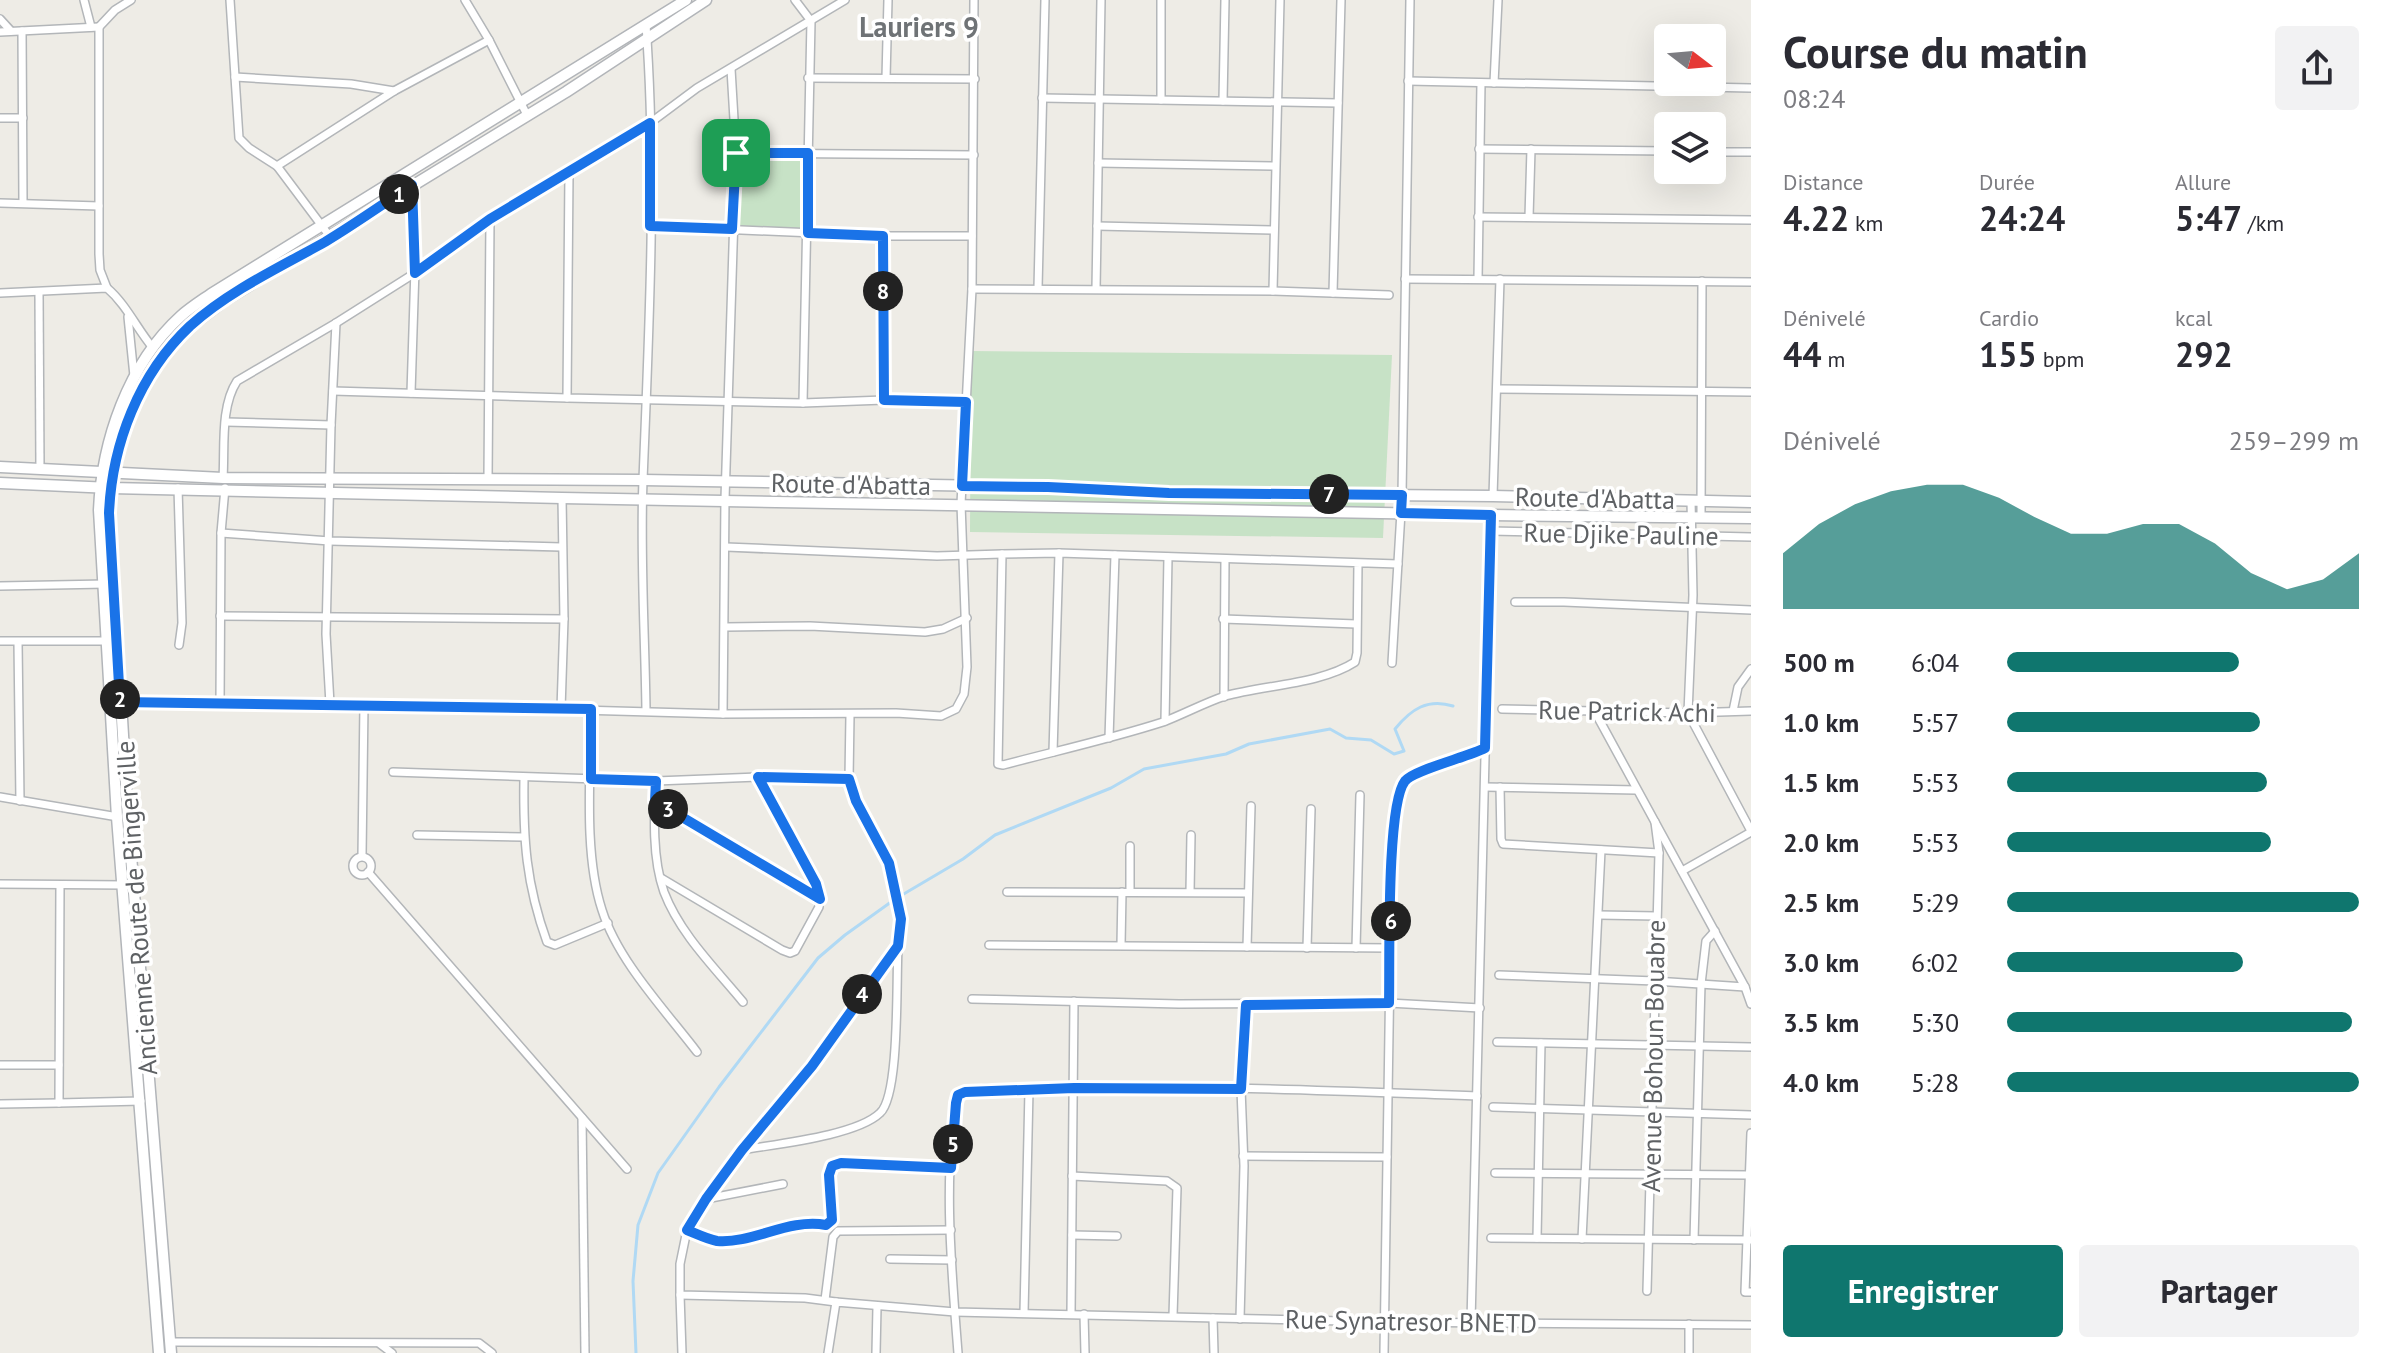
<!DOCTYPE html>
<html lang="fr">
<head>
<meta charset="utf-8">
<style>
	body { margin:0; font-family:"PT Sans",sans-serif; background:#f2f2f3; color:#2b2b33; height:100vh; display:flex; flex-direction:column; font-size:30px; white-space:nowrap }
	* { box-sizing:border-box; margin:0 }
	p { font-size:26px; color:#7c7c81 }
	.icon { flex:none; width:44px; height:44px; fill:none; stroke:currentColor; stroke-width:2; stroke-linecap:round; stroke-linejoin:round }
	.map { position:relative; flex:1; overflow:hidden }
	.panel { display:flex; flex-direction:column; background:#fff; width:640px }
	.panel>* { flex:none }
	.needle { width:52px; rotate:106deg }
	.controls { position:absolute; left:1654px; top:24px; display:grid; gap:16px }
	.controls a { display:grid; place-items:center; width:72px; height:72px; border-radius:8px; background:#fff; box-shadow:0 8px 32px #0002; font-size:40px }
	.pin { position:absolute; display:grid; place-items:center; width:68px; height:68px; color:#fff; margin:-34px; border-radius:16px; box-shadow:0 4px 12px #0006 }
	.km { position:absolute; width:40px; height:40px; margin:-20px; border-radius:50%; background:#222; color:#fff; font-size:22px; line-height:40px; text-align:center }
	.round { display:grid; place-items:center; flex:none; width:84px; height:84px; border-radius:8px; background:#f2f2f3 }
	.head { display:flex; align-items:center; justify-content:space-between; height:136px; padding:0 32px }
	h1 { font-size:44px; font-weight:800; line-height:60px }
	.metrics { display:grid; grid-template-columns:repeat(3,1fr); gap:12px; height:136px; padding:8px 32px }
	.metrics div { display:grid; align-content:center }
	.metrics b { font-size:34px; font-weight:800 }
	.metrics small { font-size:22px; font-weight:400 }
	.metrics p { font-size:22px }
	.chart { height:224px; padding:16px 32px }
	.chart p { display:flex; justify-content:space-between }
	.chart svg { width:100%; height:144px; margin-top:8px; fill:#0f766e; opacity:.7 }
	.button { display:flex; gap:16px; margin-top:auto; padding:16px 32px }
	.button a { flex:1; height:92px; border-radius:8px; background:#0f766e; color:#fff; font-size:32px; font-weight:800; line-height:92px; text-align:center }
	.button a+a { background:#f2f2f3; color:#2b2b33 }
	ul { padding:0 32px; list-style:none; font-size:26px }
	li { display:grid; grid-template-columns:128px 96px 1fr; align-items:center; height:60px }
	li i { height:20px; border-radius:10px; background:#0f766e }
	main { display:flex; flex:1; min-height:0 }
	.map>svg:first-child { display:block }
	.green { fill:#c7e2c6 }
	.lines { fill:none; stroke-linecap:round; stroke-linejoin:round }
	.stream { stroke:#b0d9f4; stroke-width:3 }
	.street-casing { stroke:#b3b6b9; stroke-width:10 }
	.secondary-casing { stroke:#b2b5b9; stroke-width:13 }
	.street { stroke:#fff; stroke-width:7 }
	.secondary { stroke:#fff; stroke-width:10 }
	.route-casing { stroke:#fff; stroke-width:16 }
	.route { stroke:#1a73e8; stroke-width:10 }
	.labels { text-anchor:middle; dominant-baseline:central; stroke-width:7; stroke-linejoin:round; paint-order:stroke }
	.street-label { font-size:26px; fill:#5e6164; stroke:#fff }
	.neighbourhood-label { font-size:28px; font-weight:bold; fill:#6f7376; stroke:#fff }
</style>
</head>
<body>
<main>
<div class="map">
<svg width="1751" height="1353" viewBox="0 0 1751 1353">
	<rect width="100%" height="100%" fill="#eeece6"/>
	<g class="green">
		<path d="M739,156H805V233L737,227Z"/>
		<path d="M971,351L1392,355L1383,538L970,532Z"/>
	</g>
	<g class="lines">
		<g class="stream">
			<path d="M902,895L963,859L995,835L1111,788L1144,769L1226,754L1249,744L1330,729L1346,738L1371,740L1394,754L1404,751L1395,729C1411,709 1428,698 1453,706"/>
			<path d="M636,1353L633,1281L638,1225L658,1173L719,1087L818,958L845,935L891,902"/>
		</g>
		<defs>
			<g id="street">
				<path d="M84,0L91,27"/>
				<path d="M230,0L239,138L249,148L277,166L331,238"/>
				<path d="M465,0L489,40L527,115"/>
				<path d="M795,0L811,21L803,403"/>
				<path d="M0,19L11,31"/>
				<path d="M22,31L23,202"/>
				<path d="M0,32L99,27"/>
				<path d="M235,77L351,84L394,91"/>
				<path d="M808,78L975,79"/>
				<path d="M886,78L888,0"/>
				<path d="M1408,81L1751,88"/>
				<path d="M1494,83L1498,0"/>
				<path d="M1042,98L1338,103"/>
				<path d="M1161,100V0"/>
				<path d="M1223,101L1225,0"/>
				<path d="M0,118H23"/>
				<path d="M1479,149L1668,151"/>
				<path d="M1712,152H1751"/>
				<path d="M736,153L974,155"/>
				<path d="M1098,163L1275,166"/>
				<path d="M277,166L394,91L489,40"/>
				<path d="M569,173L567,398L803,403L884,400L966,402"/>
				<path d="M0,203L99,206"/>
				<path d="M1478,217L1751,220"/>
				<path d="M1529,217L1531,149"/>
				<path d="M650,226L883,236H972"/>
				<path d="M1097,226L1274,230"/>
				<path d="M883,236L884,400"/>
				<path d="M1405,279L1751,282"/>
				<path d="M1478,279L1481,83"/>
				<path d="M107,288L100,270L99,254V27L115,10L131,0"/>
				<path d="M1038,288L1045,0"/>
				<path d="M972,289L1273,291L1389,295"/>
				<path d="M1096,289L1101,0"/>
				<path d="M1273,291L1280,0"/>
				<path d="M0,293L107,288C126,304 137,329 153,348"/>
				<path d="M39,293L40,469"/>
				<path d="M1333,293L1341,0"/>
				<path d="M128,317L134,376"/>
				<path d="M1498,389L1751,392"/>
				<path d="M333,391L567,398"/>
				<path d="M411,393L416,237L412,185"/>
				<path d="M226,422L331,425L336,323"/>
				<path d="M223,478C225,448 220,407 237,381L336,323L415,273L490,219L650,123L697,88L845,0"/>
				<path d="M488,479L490,219"/>
				<path d="M178,488L182,623L179,645"/>
				<path d="M1493,496L1500,279"/>
				<path d="M1691,500L1693,595L1688,713L1751,831"/>
				<path d="M1701,516L1702,281"/>
				<path d="M1491,531L1751,537"/>
				<path d="M221,533L330,541L561,547"/>
				<path d="M726,547L937,556L1002,554"/>
				<path d="M1358,563L1357,653L1355,662C1321,684 1265,685 1225,696C1204,703 1184,714 1163,722C1110,739 1056,751 1003,765L998,764L1002,554L1059,553L1398,564"/>
				<path d="M0,586L106,584"/>
				<path d="M1515,602H1564L1751,610"/>
				<path d="M220,616L564,619L562,498"/>
				<path d="M1223,619L1356,624"/>
				<path d="M726,627L810,626L925,632L943,629L967,618"/>
				<path d="M0,641H109"/>
				<path d="M18,642L20,801"/>
				<path d="M1392,663L1402,495L1410,0"/>
				<path d="M1224,697L1225,559"/>
				<path d="M120,702L364,704L723,714L896,713L941,716L956,709L964,694L967,667L961,504L972,289L974,0"/>
				<path d="M220,703L221,533L225,488"/>
				<path d="M330,704L326,634L331,425"/>
				<path d="M561,709L564,619"/>
				<path d="M591,709C591,771 583,852 602,910C618,961 665,1010 697,1052"/>
				<path d="M1502,709L1688,713L1751,711"/>
				<path d="M646,710C645,634 640,556 643,480C649,328 657,176 646,25"/>
				<path d="M1733,711L1738,687L1751,669"/>
				<path d="M1595,712L1745,987L1751,1004"/>
				<path d="M723,714L725,499L736,153L731,69"/>
				<path d="M1165,721L1168,557"/>
				<path d="M1109,738L1115,555"/>
				<path d="M1053,752L1059,553"/>
				<path d="M393,772L656,781L758,777L849,779"/>
				<path d="M524,778C523,839 526,884 547,942L555,945L608,923"/>
				<path d="M656,781C654,816 652,858 664,892C680,934 715,968 743,1002"/>
				<path d="M1485,787L1636,790"/>
				<path d="M1500,787L1501,839L1503,844L1659,853"/>
				<path d="M0,797L118,817"/>
				<path d="M655,801L820,899"/>
				<path d="M417,835L523,837"/>
				<path d="M362,856L364,704"/>
				<circle cx="362" cy="866" r="9"/>
				<path d="M1682,871L1751,832"/>
				<path d="M368,872L627,1169"/>
				<path d="M661,878L782,950L790,953L795,951L819,907V891L758,777"/>
				<path d="M0,884L125,885"/>
				<path d="M60,885L59,1103L141,1101"/>
				<path d="M1007,892L1248,893"/>
				<path d="M1130,892V846"/>
				<path d="M1190,892L1191,835"/>
				<path d="M1599,915L1656,916"/>
				<path d="M989,945L1390,948"/>
				<path d="M1121,945L1122,892"/>
				<path d="M1247,947L1251,806"/>
				<path d="M1307,948L1311,809"/>
				<path d="M1356,948L1360,795"/>
				<path d="M1499,975L1655,981L1745,987"/>
				<path d="M972,999L1179,1004L1389,1003L1480,1008"/>
				<path d="M1497,1042L1751,1047"/>
				<path d="M0,1065H59"/>
				<path d="M0,1104L59,1103"/>
				<path d="M1493,1107L1751,1115"/>
				<path d="M582,1118L585,1353"/>
				<path d="M1751,1133L1745,1292H1751"/>
				<path d="M742,1150C775,1144 856,1136 880,1113C900,1095 896,980 898,948"/>
				<path d="M1243,1156L1387,1157"/>
				<path d="M1495,1173L1749,1175"/>
				<path d="M1072,1176L1167,1181L1177,1188L1173,1316"/>
				<path d="M706,1199L783,1184"/>
				<path d="M687,1230L714,1240L724,1241L806,1223L826,1225L832,1220C834,1202 827,1183 832,1166L841,1163L951,1168"/>
				<path d="M1072,1235L1117,1236"/>
				<path d="M1491,1238L1751,1240"/>
				<path d="M1537,1238L1541,1043"/>
				<path d="M1582,1239L1601,850"/>
				<path d="M1694,1240L1701,984L1706,941L1715,931"/>
				<path d="M890,1259L952,1260"/>
				<path d="M1647,1291L1659,853L1655,822"/>
				<path d="M680,1295L682,1353"/>
				<path d="M825,1300L833,1237L838,1231L951,1230"/>
				<path d="M836,1302L805,1298L680,1295V1264L687,1230L706,1199L742,1150L812,1066L898,946L901,919L889,863L856,801L849,779L850,715"/>
				<path d="M1024,1313L1029,1090"/>
				<path d="M1071,1314L1074,1001"/>
				<path d="M1084,1314L1085,1353"/>
				<path d="M1213,1318L1214,1353"/>
				<path d="M1240,1319L1244,1166L1241,1089L1246,1005"/>
				<path d="M1471,1322L1491,515"/>
				<path d="M1689,1324V1353"/>
				<path d="M171,1342L479,1343L492,1353"/>
				<path d="M380,1344L392,1353"/>
				<path d="M828,1353L836,1302L955,1312L1385,1322L1751,1325"/>
				<path d="M876,1353L877,1307"/>
				<path d="M958,1353C952,1275 942,1172 958,1095C984,1083 1020,1090 1049,1089C1191,1084 1334,1091 1477,1096"/>
				<path d="M1384,1353L1392,839C1395,822 1394,798 1403,783C1411,770 1467,757 1485,748"/>
			</g>
			<g id="secondary">
				<path d="M0,467L223,478L643,480L1048,487L1169,493L1493,496L1751,502"/>
				<path d="M0,483L111,488L562,498L1491,515L1751,518"/>
				<path d="M159,1353L117,817L99,510C102,441 128,364 181,316C190,308 201,301 211,294L686,0"/>
				<path d="M171,1353L128,818L109,503L121,439L133,407L148,378L174,343L192,325L224,301L566,92L706,0"/>
			</g>
		</defs>
		<use href="#street" class="street-casing"/>
		<use href="#secondary" class="secondary-casing"/>
		<use href="#street" class="street"/>
		<use href="#secondary" class="secondary"/>
	</g>
	<g class="lines">
		<defs>
			<path id="route" d="M650,123V226L732,229L736,153H808V233L883,236L884,400L966,402L962,486L1048,487L1169,493L1402,495L1401,513L1491,515L1485,748C1468,757 1413,770 1405,781C1386,805 1390,964 1389,1003L1246,1005L1241,1089L1074,1088L965,1092L958,1095L956,1103L951,1168L841,1163L832,1166L829,1175L832,1220L826,1225C788,1218 753,1244 717,1241C707,1239 697,1234 687,1230L706,1199L742,1150L812,1066L898,946L901,919L889,863L856,801L849,779L758,777L816,884L820,899L655,801L656,781L591,779V709L120,702L109,513C112,444 139,374 190,326C229,291 280,267 325,242C355,224 383,204 412,185L415,273L490,219Z"/>
		</defs>
		<use href="#route" class="route-casing"/>
		<use href="#route" class="route"/>
	</g>
	<g class="labels">
		<g class="street-label">
			<text transform="translate(851 484) rotate(1)">Route d'Abatta</text>
			<text transform="translate(1595 498) rotate(1)">Route d'Abatta</text>
			<text transform="translate(1621 534) rotate(1)">Rue Djike Pauline</text>
			<text transform="translate(1627 711) rotate(1)">Rue Patrick Achi</text>
			<text transform="translate(136 908) rotate(-94)">Ancienne Route de Bingerville</text>
			<text transform="translate(1653 1056) rotate(-89)">Avenue Bohoun Bouabre</text>
			<text transform="translate(1411 1321) rotate(1)">Rue Synatresor BNETD</text>
		</g>
		<g class="neighbourhood-label">
			<text x="919" y="26">Lauriers 9</text>
		</g>
	</g>
</svg>
<div class="controls">
<a><svg class="needle" viewBox="-14 -14 28 28"><path d="M0-13l5 13h-10z" fill="#e53935"/><path d="M0 13l5-13h-10z" fill="#7c7c81"/></svg></a>
<a><svg class="icon" aria-label="layers" viewBox="0 0 24 24"><path d="M12 4l9 5-9 5-9-5zM3 14l9 5 9-5"/></svg></a>
</div>
<div class="pin" style="left:736px;top:153px;background:#1e9e55"><svg class="icon" aria-label="arrive" viewBox="0 0 24 24"><path d="M6 21V4h12l-3 4 3 4H6"/></svg></div>
<b class="km" style="left:399px;top:194px">1</b>
<b class="km" style="left:120px;top:699px">2</b>
<b class="km" style="left:668px;top:809px">3</b>
<b class="km" style="left:862px;top:994px">4</b>
<b class="km" style="left:953px;top:1144px">5</b>
<b class="km" style="left:1391px;top:921px">6</b>
<b class="km" style="left:1329px;top:494px">7</b>
<b class="km" style="left:883px;top:291px">8</b>
</div>
<section class="panel">
<div class="head"><div><h1>Course du matin</h1><p>08:24</p></div><a class="round"><svg class="icon" aria-label="share" viewBox="0 0 24 24"><path d="M12 15V3M7 8l5-5 5 5M5 13v7h14v-7"/></svg></a></div>
<div class="metrics">
<div><p>Distance</p><b>4.22<small> km</small></b></div>
<div><p>Durée</p><b>24:24</b></div>
<div><p>Allure</p><b>5:47<small> /km</small></b></div>
</div>
<div class="metrics">
<div><p>Dénivelé</p><b>44<small> m</small></b></div>
<div><p>Cardio</p><b>155<small> bpm</small></b></div>
<div><p>kcal</p><b>292</b></div>
</div>
<div class="chart"><p><span>Dénivelé</span>259–299 m</p>
<svg viewBox="0 0 160 44" preserveAspectRatio="none"><path d="M0 44V27L10 18L20 12L30 8L40 6L50 6L60 10L70 16L80 21L90 21L100 18L110 18L120 24L130 33L140 38L150 35L160 27V44z"/></svg>
</div>
<ul>
<li><b>500 m</b>6:04<i style="width:66%"></i></li>
<li><b>1.0 km</b>5:57<i style="width:72%"></i></li>
<li><b>1.5 km</b>5:53<i style="width:74%"></i></li>
<li><b>2.0 km</b>5:53<i style="width:75%"></i></li>
<li><b>2.5 km</b>5:29<i style="width:100%"></i></li>
<li><b>3.0 km</b>6:02<i style="width:67%"></i></li>
<li><b>3.5 km</b>5:30<i style="width:98%"></i></li>
<li><b>4.0 km</b>5:28<i style="width:100%"></i></li>
</ul>
<div class="button"><a>Enregistrer</a><a>Partager</a></div>
</section>
</main>
</body>
</html>
